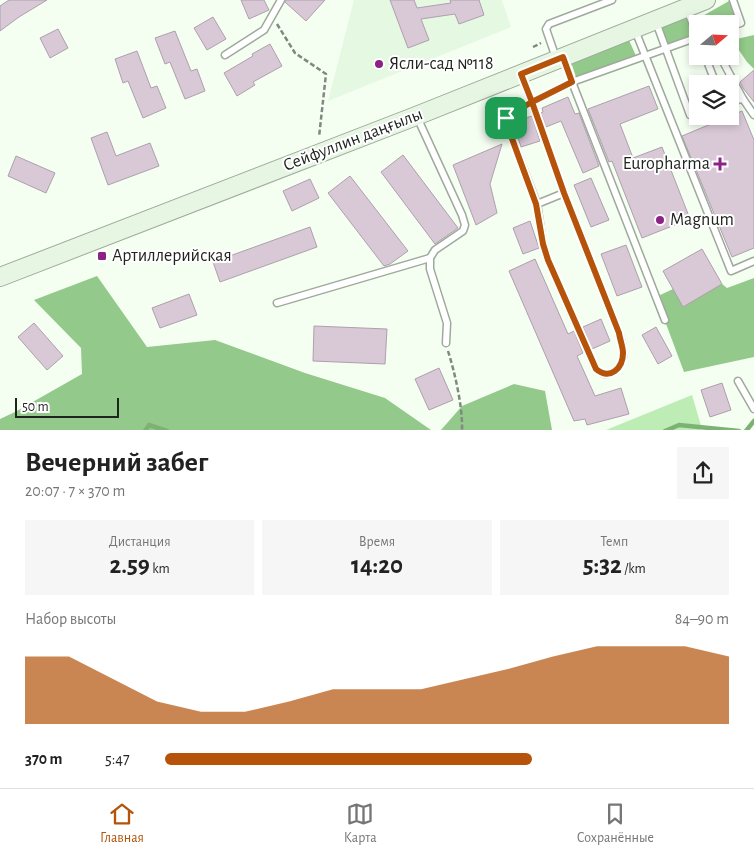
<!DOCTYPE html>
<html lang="ru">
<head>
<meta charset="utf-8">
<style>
	body { margin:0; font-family:"Alegreya Sans",sans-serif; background:#f6f6f6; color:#222; height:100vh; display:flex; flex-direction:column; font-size:19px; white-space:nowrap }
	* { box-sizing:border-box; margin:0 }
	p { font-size:16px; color:#767676 }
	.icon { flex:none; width:28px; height:28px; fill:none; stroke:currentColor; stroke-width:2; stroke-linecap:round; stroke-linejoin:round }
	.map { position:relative; height:430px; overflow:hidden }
	.drawer { display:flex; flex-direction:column; background:#fff; flex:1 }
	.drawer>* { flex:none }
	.needle { width:32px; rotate:71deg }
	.tools { position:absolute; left:689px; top:15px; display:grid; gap:10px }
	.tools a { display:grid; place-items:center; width:50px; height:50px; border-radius:0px; background:#fff; box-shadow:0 2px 8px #0003; font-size:25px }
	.scale { position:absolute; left:15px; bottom:12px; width:104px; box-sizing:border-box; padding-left:5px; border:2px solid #1f241e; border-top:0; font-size:14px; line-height:18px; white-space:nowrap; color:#1f241e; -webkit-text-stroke:4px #fff; paint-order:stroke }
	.pin { position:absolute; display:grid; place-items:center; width:42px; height:42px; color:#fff; margin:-21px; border-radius:10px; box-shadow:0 2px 8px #0006 }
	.round { display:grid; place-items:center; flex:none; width:52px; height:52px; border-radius:0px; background:#f6f6f6 }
	.overview { display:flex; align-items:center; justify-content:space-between; height:85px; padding:0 25px }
	h1 { font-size:28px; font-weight:700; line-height:38px }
	.stats { display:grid; grid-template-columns:repeat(3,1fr); gap:8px; height:85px; padding:5px 25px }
	.stats div { display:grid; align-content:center; border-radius:0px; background:#f6f6f6; text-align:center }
	.stats b { font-size:25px; font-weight:700 }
	.stats small { font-size:14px; font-weight:400 }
	.stats p { font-size:14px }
	.chart { height:140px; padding:10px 25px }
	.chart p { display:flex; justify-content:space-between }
	.chart svg { width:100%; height:90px; margin-top:5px; fill:#b45309; opacity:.7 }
	ul { padding:0 25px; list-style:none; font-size:16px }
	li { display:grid; grid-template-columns:80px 60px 1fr; align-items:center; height:38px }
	li i { height:12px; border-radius:6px; background:#b45309 }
	.dock { display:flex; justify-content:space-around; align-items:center; height:70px; border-top:1px solid #e0e0e0; background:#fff; font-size:14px; color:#767676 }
	.dock a { display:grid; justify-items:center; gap:2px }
	.dock .on { color:#b45309 }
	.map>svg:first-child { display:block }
	.built { fill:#e5f8e2 }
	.green { fill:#bdecb5 }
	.forest { fill:#93c98a }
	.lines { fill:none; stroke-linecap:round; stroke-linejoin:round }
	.stream { stroke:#7eb275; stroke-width:4.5 }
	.building { fill:#d9c9d7; stroke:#ae9fac }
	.service-casing { stroke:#9eaa9b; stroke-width:9 }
	.secondary-casing { stroke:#9eaa9b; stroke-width:20 }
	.path { stroke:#80887f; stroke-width:2.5; stroke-dasharray:5 2.5; stroke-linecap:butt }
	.service { stroke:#fff; stroke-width:6 }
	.secondary { stroke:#e6f6e3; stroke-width:18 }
	.route-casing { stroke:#fff; stroke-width:10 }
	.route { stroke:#b45309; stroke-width:6 }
	.poi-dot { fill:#8c2287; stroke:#fff; stroke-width:2 }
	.labels { text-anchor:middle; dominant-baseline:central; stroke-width:4; stroke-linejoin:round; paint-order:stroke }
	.poi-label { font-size:18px; fill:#1f241e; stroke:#fff; text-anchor:start }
	.street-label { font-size:18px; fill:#1f241e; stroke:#fff }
</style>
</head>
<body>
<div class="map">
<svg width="754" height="431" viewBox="0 0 754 431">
	<rect width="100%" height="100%" fill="#f4fff2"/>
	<path class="built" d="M354,0H502L511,27L328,101Z"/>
	<path class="green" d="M692,395L702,429L696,431L606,430Z"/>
	<g class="forest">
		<path d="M729,1L738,19L726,24H698L697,30L694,22L699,18Z"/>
		<path d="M686,17L694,36L668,45L661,26Z"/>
		<path d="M754,35V69L747,62L732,40Z"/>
		<path d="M628,38L637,58L577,80L570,59Z"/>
		<path d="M97,276L147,347L215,340L305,373L385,398L431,430H0V419L15,412L82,374L81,348L34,300Z"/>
		<path d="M754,278V357L684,372L656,297L673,289L722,284L727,288Z"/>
		<path d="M514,384L545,391L552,430H441L462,406Z"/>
	</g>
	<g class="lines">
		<g class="stream">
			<path d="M145,431L149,425L167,431"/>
			<path d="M665,431L679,425L739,431"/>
			<path d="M746,431L754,421"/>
		</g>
	</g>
	<g class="building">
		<path d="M9,0H47L19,17L0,31V6Z"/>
		<path d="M241,0H264L269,10L249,19Z"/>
		<path d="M286,0H325L306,21L285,2Z"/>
		<path d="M390,0H414L417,8L451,3L450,0H479L484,15L459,24L455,14L421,19L429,40L408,48Z"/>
		<path d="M213,17L226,39L207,50L194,28Z"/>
		<path d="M58,29L68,48L50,58L40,38Z"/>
		<path d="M175,31L191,71L197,69L205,91L185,99L170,62L165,64L155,38Z"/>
		<path d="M270,44L282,66L253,82L255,85L237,96L224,73L253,56L252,54Z"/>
		<path d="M137,51L151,88L157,86L166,108L143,118L128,81L123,83L115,59Z"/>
		<path d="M754,70V102L743,88L740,82Z"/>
		<path d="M649,86L658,109L620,124L633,158L662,147L690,219L642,238L612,161L609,162L588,109Z"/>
		<path d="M568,97L575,114L579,113L599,166L583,173L561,121L546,127L541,113L543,112L542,108Z"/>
		<path d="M742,111L754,140V248L732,257L682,136Z"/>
		<path d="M532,116L540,141L521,147L513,122Z"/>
		<path d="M107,132L116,156L150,143L159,166L108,185L91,138Z"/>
		<path d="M502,144L490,184L497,213L476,225L453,165Z"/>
		<path d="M403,155L458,228L435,244L381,172Z"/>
		<path d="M16,156L55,173L46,193L8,176Z"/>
		<path d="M350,176L408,251L390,264L384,266L328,193Z"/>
		<path d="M591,178L609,220L591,227L574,185Z"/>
		<path d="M310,179L319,198L292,211L283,191Z"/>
		<path d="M530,221L539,248L523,254L513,228Z"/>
		<path d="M310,227L317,247L220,282L213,262Z"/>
		<path d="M626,245L642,287L617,296L601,254Z"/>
		<path d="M702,249L722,284L683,307L663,271Z"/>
		<path d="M535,259L568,334L574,331L583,353L577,356L595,396L621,388L629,414L587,425L585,419L574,421L509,271Z"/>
		<path d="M189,294L197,315L160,328L152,308Z"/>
		<path d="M601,319L610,341L592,349L583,327Z"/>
		<path d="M34,323L63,356L47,370L18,337Z"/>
		<path d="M314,326L387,329L385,364L313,361Z"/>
		<path d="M656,327L672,356L658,364L642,335Z"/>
		<path d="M439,368L453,400L429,410L415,379Z"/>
		<path d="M722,383L731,410L710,417L701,390Z"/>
	</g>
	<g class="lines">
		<defs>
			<g id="service">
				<path d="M687,9L698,38"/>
				<path d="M656,22L690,115L698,112"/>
				<path d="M730,26L741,23L733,0"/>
				<path d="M635,30L731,271L754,261"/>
				<path d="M225,55L264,30L281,0"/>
				<path d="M705,56L716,84"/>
				<path d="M720,56L743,99L754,115"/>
				<path d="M556,58L546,29L549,24L612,0"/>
				<path d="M564,58L572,82L665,320"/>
				<path d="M521,75L532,102L564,193L619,333C621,341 624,349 623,357C620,373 603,382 594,365L548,260L543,244L537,204L564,193"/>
				<path d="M730,101L743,99"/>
				<path d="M417,117L462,215L465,225L463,231L435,250L430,258V269L447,323L446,343"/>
				<path d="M537,204L507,125V116L532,102L572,82L698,37"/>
				<path d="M277,303L430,258"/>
				<path d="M738,381L754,409"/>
			</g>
			<path id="secondary" d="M0,277L416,116L706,0"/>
		</defs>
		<use href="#service" class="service-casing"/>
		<use href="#secondary" class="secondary-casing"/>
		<g class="path">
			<path d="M277,24L295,53L326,74L319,137"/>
			<path d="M533,47L541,43"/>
			<path d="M448,351C455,373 463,408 462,431"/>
		</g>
		<use href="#service" class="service"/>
		<use href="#secondary" class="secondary"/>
	</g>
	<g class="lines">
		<defs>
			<path id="route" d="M506,118L507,125L536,204L543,244L548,260L596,369C610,381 623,368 623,353C623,347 620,340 619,333L564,193L532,102L572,82L563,57L521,74L532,102L509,115L506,118"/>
		</defs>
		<use href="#route" class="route-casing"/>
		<use href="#route" class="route"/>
	</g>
	<g class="poi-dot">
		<circle cx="379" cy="64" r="5"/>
		<path d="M717.5 156.5h5v5h5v5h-5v5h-5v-5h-5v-5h5z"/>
		<circle cx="660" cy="220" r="5"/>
		<rect x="97" y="251" width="10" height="10" rx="2.5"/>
	</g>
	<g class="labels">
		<g class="poi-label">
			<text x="389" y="64">Ясли-сад №118</text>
			<text x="710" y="164" text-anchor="end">Europharma</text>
			<text x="670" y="220">Magnum</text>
			<text x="112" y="256">Артиллерийская</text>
		</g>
		<g class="street-label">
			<text transform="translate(353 140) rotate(-21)">Сейфуллин даңғылы</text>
		</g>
	</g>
</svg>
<div class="tools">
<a><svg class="needle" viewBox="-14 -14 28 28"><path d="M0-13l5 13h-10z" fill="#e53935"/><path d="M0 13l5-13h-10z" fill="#767676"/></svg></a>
<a><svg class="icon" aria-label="layers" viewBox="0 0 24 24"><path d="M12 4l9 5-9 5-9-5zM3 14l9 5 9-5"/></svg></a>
</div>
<div class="scale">50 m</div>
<div class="pin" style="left:506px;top:118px;background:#1e9e55"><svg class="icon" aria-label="arrive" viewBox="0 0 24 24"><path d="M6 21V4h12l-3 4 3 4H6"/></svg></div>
</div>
<section class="drawer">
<div class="overview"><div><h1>Вечерний забег</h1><p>20:07 · 7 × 370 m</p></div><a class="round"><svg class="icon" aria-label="share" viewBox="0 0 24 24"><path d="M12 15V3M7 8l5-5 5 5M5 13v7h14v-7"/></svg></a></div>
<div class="stats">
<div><p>Дистанция</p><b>2.59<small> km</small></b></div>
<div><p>Время</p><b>14:20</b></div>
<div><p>Темп</p><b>5:32<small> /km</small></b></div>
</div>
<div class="chart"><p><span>Набор высоты</span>84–90 m</p>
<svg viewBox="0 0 160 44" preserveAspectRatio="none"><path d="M0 44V11L10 11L20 22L30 33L40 38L50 38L60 33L70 27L80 27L90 27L100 22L110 17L120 11L130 6L140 6L150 6L160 11V44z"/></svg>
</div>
<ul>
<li><b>370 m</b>5:47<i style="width:65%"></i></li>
</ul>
</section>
<nav class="dock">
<a class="on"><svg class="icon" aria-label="home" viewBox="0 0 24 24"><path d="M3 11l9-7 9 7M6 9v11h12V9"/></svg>Главная</a>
<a><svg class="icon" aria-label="map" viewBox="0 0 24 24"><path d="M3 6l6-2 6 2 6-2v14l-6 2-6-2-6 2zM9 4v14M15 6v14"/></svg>Карта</a>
<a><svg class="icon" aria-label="saved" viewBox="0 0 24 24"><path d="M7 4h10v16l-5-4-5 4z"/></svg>Сохранённые</a>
</nav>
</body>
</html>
